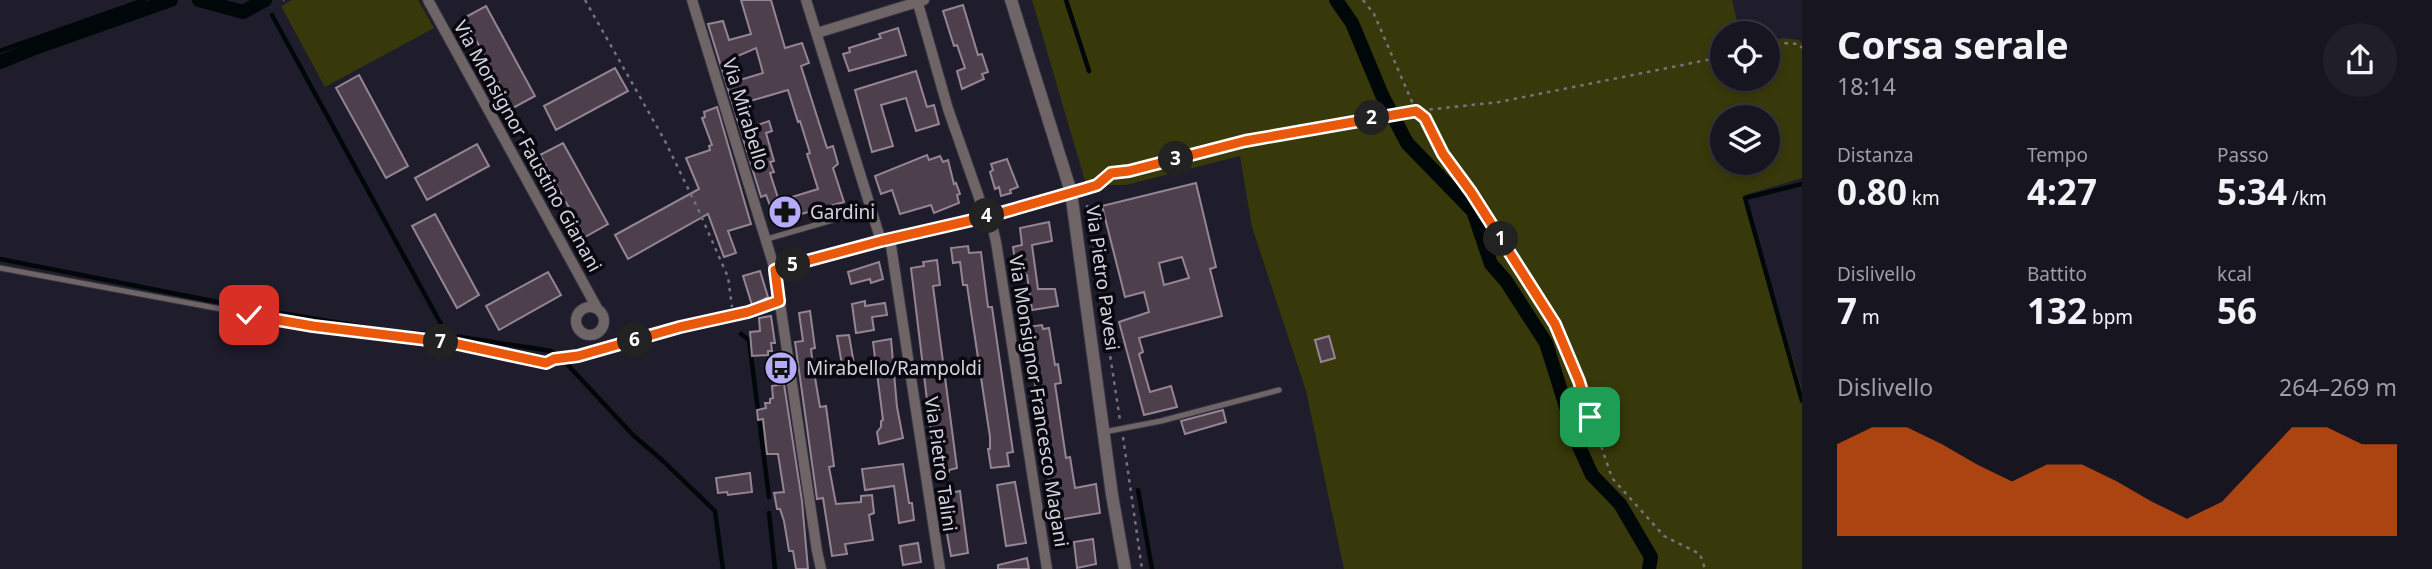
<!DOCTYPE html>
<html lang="it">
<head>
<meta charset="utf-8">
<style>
	body { margin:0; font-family:"Noto Sans",sans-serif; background:#201e29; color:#f1f3f6; height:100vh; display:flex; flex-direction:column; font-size:26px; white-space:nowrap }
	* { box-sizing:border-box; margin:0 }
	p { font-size:23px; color:#9e9fa5 }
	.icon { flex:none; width:38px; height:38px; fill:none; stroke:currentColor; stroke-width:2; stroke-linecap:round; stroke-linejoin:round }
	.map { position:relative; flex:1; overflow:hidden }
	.panel { display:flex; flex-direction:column; background:#171520; width:630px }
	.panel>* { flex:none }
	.tools { position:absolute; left:1710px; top:21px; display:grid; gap:14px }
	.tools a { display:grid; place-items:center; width:70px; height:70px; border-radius:50%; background:#171520; box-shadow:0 4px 10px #0003,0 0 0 2px #36343e; font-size:35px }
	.pin { position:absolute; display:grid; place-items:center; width:60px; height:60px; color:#fff; margin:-30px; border-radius:14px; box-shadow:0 4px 10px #0006 }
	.km { position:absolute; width:35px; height:35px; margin:-18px; border-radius:50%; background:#222; color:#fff; font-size:19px; line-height:35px; text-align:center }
	.round { display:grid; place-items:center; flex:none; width:74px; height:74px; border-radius:37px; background:#201e29 }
	.summary { display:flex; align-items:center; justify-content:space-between; height:119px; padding:0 35px }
	h1 { font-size:38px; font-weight:700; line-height:52px }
	.figures { display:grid; grid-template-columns:repeat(3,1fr); gap:10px; height:119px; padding:7px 35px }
	.figures div { display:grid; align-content:center }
	.figures b { font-size:35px; font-weight:700 }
	.figures small { font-size:19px; font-weight:400 }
	.figures p { font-size:19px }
	.chart { height:196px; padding:14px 35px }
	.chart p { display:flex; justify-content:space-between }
	.chart svg { width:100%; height:126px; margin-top:7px; fill:#ea580c; opacity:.7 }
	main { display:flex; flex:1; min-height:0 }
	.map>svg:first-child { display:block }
	.green { fill:#38390a; fill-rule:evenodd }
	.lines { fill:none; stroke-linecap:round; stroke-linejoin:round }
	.stream { stroke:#000708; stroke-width:4.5 }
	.canal { stroke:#000708; stroke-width:14 }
	.building { fill:#4d3f4c; stroke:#958594; stroke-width:2; fill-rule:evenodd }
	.service-casing { stroke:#383644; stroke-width:7 }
	.minor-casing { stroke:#383644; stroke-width:12 }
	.tertiary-casing { stroke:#383644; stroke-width:14 }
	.path { stroke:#75727f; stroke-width:2.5; stroke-dasharray:3.5 5; stroke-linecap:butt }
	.service { stroke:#6f6566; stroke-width:5 }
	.minor { stroke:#6f6566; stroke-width:10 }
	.tertiary { stroke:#6f6566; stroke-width:12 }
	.route-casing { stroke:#fff; stroke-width:14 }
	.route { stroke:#ea580c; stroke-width:9 }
	.labels { text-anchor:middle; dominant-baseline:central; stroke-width:7; stroke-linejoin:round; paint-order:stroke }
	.street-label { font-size:19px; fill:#d5d3de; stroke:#09080e }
	.poi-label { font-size:19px; fill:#d5d3de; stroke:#09080e; text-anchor:start }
</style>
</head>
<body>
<main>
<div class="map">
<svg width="1802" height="569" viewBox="0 0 1802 569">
	<rect width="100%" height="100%" fill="#1f1c2b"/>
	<g class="green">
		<path d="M292,0H418L434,28L325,87L281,6Z"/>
		<path d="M1032,0H1732L1740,33H1722V79H1768V42L1783,38L1799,40L1802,43V178L1745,195L1802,389V569H1344L1306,391L1252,227L1240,156L1126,185H1106L1097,179L1085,181ZM1722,117H1768V163H1722Z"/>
	</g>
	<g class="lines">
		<g class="stream">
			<path d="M1066,0L1089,71"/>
			<path d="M272,15L447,335"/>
			<path d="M0,51L144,0"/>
			<path d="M1802,184L1745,198L1802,401"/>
			<path d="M0,259L243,307L389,331L454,336L551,351L558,355"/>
			<path d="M741,334L749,340L769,497"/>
			<path d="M566,363L634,436L661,459L715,511L723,569"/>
			<path d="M1138,490L1152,569"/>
			<path d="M769,513L775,569"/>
		</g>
		<g class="canal">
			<path d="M199,0L243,12L265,0"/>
			<path d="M1336,0L1352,23L1382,95L1407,143L1473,211L1491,264L1506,281L1546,343L1577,442L1592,475L1620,504L1651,557L1649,569"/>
			<path d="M0,62L32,49L171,0"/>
		</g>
	</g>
	<g class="building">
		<path d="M741,0H771L785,48L802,43L809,63L801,66L827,148L833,146L838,164L833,168L844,202L776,221L766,195L761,197L708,24L723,21L729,40L751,34ZM756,48L763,73L740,80L733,58ZM788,90L798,122L800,121L810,153L807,154L818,189L779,201L770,173L774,172L770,162L774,161L766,133L772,131L769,121L755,126L747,102Z"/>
		<path d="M963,5L978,55L982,54L988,72L982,74L984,79L962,89L957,71L965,68L957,45L954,46L943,11Z"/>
		<path d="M486,6L535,96L513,108L464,18Z"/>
		<path d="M898,28L906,55L849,71L843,54L850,52L849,48L881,38L879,34Z"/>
		<path d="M615,68L628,91L556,130L544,106Z"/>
		<path d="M916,71L927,107L934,105L939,124L916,131L906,98L881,105L893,146L872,152L855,90Z"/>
		<path d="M359,75L408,166L386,178L336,88Z"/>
		<path d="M717,107L751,224L728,231L736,253L724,257L708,214L628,259L615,235L699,189L686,158L710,150L709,146L712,145L702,118L705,117L704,112Z"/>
		<path d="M563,143L608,224L585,237L540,155Z"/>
		<path d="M477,144L489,166L427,200L415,178Z"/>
		<path d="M927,155L929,160L940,156L943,162L948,160L954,184L956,183L960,194L957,195L959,203L934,213L931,205L900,214L892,190L881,194L875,176Z"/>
		<path d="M1007,159L1018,187L1010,190L1011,193L1001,196L999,187L995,189L990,172L993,170L991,164Z"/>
		<path d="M1196,183L1216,267L1210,269L1222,316L1139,338L1143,352L1139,354L1150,392L1171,386L1177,407L1144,415L1119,322L1149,312L1144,292L1125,297L1102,206ZM1182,257L1189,278L1164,285L1159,263Z"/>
		<path d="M435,214L479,295L457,308L412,226Z"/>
		<path d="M1049,222L1052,241L1032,245L1038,289H1055L1058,306L1032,310L1027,275L1017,276L1013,247L1022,245L1020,228Z"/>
		<path d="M968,246L969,253L981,252L988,307H992L1013,452L1007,453L1009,466L991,468L988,449H990V437L967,285H963L960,262L953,263L951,248Z"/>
		<path d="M937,260L940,285L933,286L957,468L949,470V472L936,474L911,268L924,266L923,262Z"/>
		<path d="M879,262L883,279L871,283L870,279L851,284L848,272Z"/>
		<path d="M760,271L768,297L752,305L743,276Z"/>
		<path d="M548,272L561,295L499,330L486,306Z"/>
		<path d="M865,301V306L885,303L887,315L872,317L874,330L856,333L852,304Z"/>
		<path d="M810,311L815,348L811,349L813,366L820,407L826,406L834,466L829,467L836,504L861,502V496L872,495L874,513L869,515L873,540L845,544L847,554L832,556L823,498L817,499L795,342L803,341L799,313Z"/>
		<path d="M771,316L775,343H771L772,351H768V355L752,356L750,332L760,331L759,318Z"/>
		<path d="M1042,325L1043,329L1049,328L1055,365L1058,364L1061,383L1055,384L1066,458L1070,457L1075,488L1096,484L1100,513L1051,521L1047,492L1050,491L1040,415L1036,416L1034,398H1037L1027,327Z"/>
		<path d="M849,335L854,364L842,365L837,336Z"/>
		<path d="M1329,336L1335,358L1321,362L1315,340Z"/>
		<path d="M891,339L897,407L903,438L879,444L877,432L881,427V421L883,420L873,342Z"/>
		<path d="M784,384L802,501L808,569H796L793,551H789L784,521L780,509H777L774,493L784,492L778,454H767L763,419L758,420L757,410L766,408L765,403H770V399L773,398L772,386Z"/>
		<path d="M1223,410L1226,422L1185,434L1181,421Z"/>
		<path d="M903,464L909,503H912L914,520L899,523L894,486L865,490L862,469Z"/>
		<path d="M750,473L752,492L728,495L727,492L718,493L716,478Z"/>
		<path d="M1015,482L1026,543L1006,546L997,485Z"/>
		<path d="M960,491L968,553L951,556L940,495Z"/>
		<path d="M1093,539L1096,564L1077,568L1074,542Z"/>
		<path d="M918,543L921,562L903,565L900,546Z"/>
		<path d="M1027,558L1029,569H998V565Z"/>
	</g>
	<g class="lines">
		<defs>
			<g id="service">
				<path d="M767,239L871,209"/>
				<path d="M0,268L313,326L453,343L546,363L680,327L748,312L779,301"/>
				<path d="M1104,432L1161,421L1279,390"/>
			</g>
			<g id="minor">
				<path d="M428,0L597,308"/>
				<path d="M692,0L775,270L817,551L821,569"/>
				<path d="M806,0L881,241"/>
				<path d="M917,0L948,109L982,206L990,216L996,242L1047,569"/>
				<path d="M817,33L924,0"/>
				<path d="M890,239L940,569"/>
				<path d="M775,270C873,241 973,221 1071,192"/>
				<circle cx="590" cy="321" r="14"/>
			</g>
			<path id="tertiary" d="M1011,0L1071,192L1112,495L1125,569"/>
		</defs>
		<use href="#service" class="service-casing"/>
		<use href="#minor" class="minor-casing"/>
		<use href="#tertiary" class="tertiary-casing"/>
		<g class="path">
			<path d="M283,0H284"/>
			<path d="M585,0L665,141L698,209L728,277L732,307"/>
			<path d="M1363,0L1374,14L1416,111L1425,118L1443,154L1471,192L1555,324L1579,381L1612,478L1664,536L1700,554L1705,569"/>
			<path d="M1768,47L1782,43L1799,44L1802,48"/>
			<path d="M1084,189L1097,185L1111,173L1129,171L1245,141L1416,111L1499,102L1722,57"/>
			<path d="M1087,205L1120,420"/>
			<path d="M1123,437L1142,569"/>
		</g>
		<use href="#service" class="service"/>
		<use href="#minor" class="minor"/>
		<use href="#tertiary" class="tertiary"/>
	</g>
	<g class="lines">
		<defs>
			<path id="route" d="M249,315L313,326L453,343L546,363L554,359L578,356L680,327L748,312L779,301L775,270L784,267L881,241L990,216L1084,189L1097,185L1111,173L1129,171L1245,141L1416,111L1425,118L1443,154L1471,192L1555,324L1579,381L1590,417"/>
		</defs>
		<use href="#route" class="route-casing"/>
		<use href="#route" class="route"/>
	</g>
	<defs>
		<symbol id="pharmacy-disc" viewBox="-11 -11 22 22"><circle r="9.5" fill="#b4acf9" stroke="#09080e"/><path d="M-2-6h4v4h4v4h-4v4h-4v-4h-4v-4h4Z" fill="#111"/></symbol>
		<symbol id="bus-disc" viewBox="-11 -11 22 22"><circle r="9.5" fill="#b4acf9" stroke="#09080e"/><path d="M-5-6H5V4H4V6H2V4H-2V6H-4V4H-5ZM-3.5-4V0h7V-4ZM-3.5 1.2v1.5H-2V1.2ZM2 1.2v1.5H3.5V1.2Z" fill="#111"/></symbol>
	</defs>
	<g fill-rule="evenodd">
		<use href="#pharmacy-disc" x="766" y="193" width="38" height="38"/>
		<use href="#bus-disc" x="762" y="349" width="38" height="38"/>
	</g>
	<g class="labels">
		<g class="street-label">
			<text transform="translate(746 114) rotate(73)">Via Mirabello</text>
			<text transform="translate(528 146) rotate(61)">Via Monsignor Faustino Gianani</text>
			<text transform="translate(1103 278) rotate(82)">Via Pietro Pavesi</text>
			<text transform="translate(1039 401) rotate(81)">Via Monsignor Francesco Magani</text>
			<text transform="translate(941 464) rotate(82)">Via Pietro Talini</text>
		</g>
		<g class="poi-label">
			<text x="810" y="212">Gardini</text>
			<text x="806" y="368">Mirabello/Rampoldi</text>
		</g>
	</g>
</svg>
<div class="tools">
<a><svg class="icon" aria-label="locate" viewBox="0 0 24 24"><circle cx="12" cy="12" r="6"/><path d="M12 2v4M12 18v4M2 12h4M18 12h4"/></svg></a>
<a><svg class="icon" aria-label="layers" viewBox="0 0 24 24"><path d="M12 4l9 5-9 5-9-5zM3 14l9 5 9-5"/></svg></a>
</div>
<div class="pin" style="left:1590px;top:417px;background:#1e9e55"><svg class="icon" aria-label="arrive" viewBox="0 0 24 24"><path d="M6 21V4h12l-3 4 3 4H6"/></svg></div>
<div class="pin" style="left:249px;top:315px;background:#d93025"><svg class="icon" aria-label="check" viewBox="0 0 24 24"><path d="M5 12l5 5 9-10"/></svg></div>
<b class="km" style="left:1501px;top:239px">1</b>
<b class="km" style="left:1372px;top:118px">2</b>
<b class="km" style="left:1176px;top:159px">3</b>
<b class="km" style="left:987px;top:216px">4</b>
<b class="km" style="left:793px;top:265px">5</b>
<b class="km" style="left:635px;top:340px">6</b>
<b class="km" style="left:441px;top:342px">7</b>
</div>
<section class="panel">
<div class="summary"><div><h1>Corsa serale</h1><p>18:14</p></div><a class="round"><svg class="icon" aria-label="share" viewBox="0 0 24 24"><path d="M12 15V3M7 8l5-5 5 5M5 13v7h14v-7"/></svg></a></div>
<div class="figures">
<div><p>Distanza</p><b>0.80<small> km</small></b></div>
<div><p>Tempo</p><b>4:27</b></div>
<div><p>Passo</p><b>5:34<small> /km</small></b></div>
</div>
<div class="figures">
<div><p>Dislivello</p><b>7<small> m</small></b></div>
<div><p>Battito</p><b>132<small> bpm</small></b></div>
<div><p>kcal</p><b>56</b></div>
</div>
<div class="chart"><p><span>Dislivello</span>264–269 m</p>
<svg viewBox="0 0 160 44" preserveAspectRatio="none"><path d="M0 44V12L10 6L20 6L30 12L40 19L50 25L60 19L70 19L80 25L90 32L100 38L110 32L120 19L130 6L140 6L150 12L160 12V44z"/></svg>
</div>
</section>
</main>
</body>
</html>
